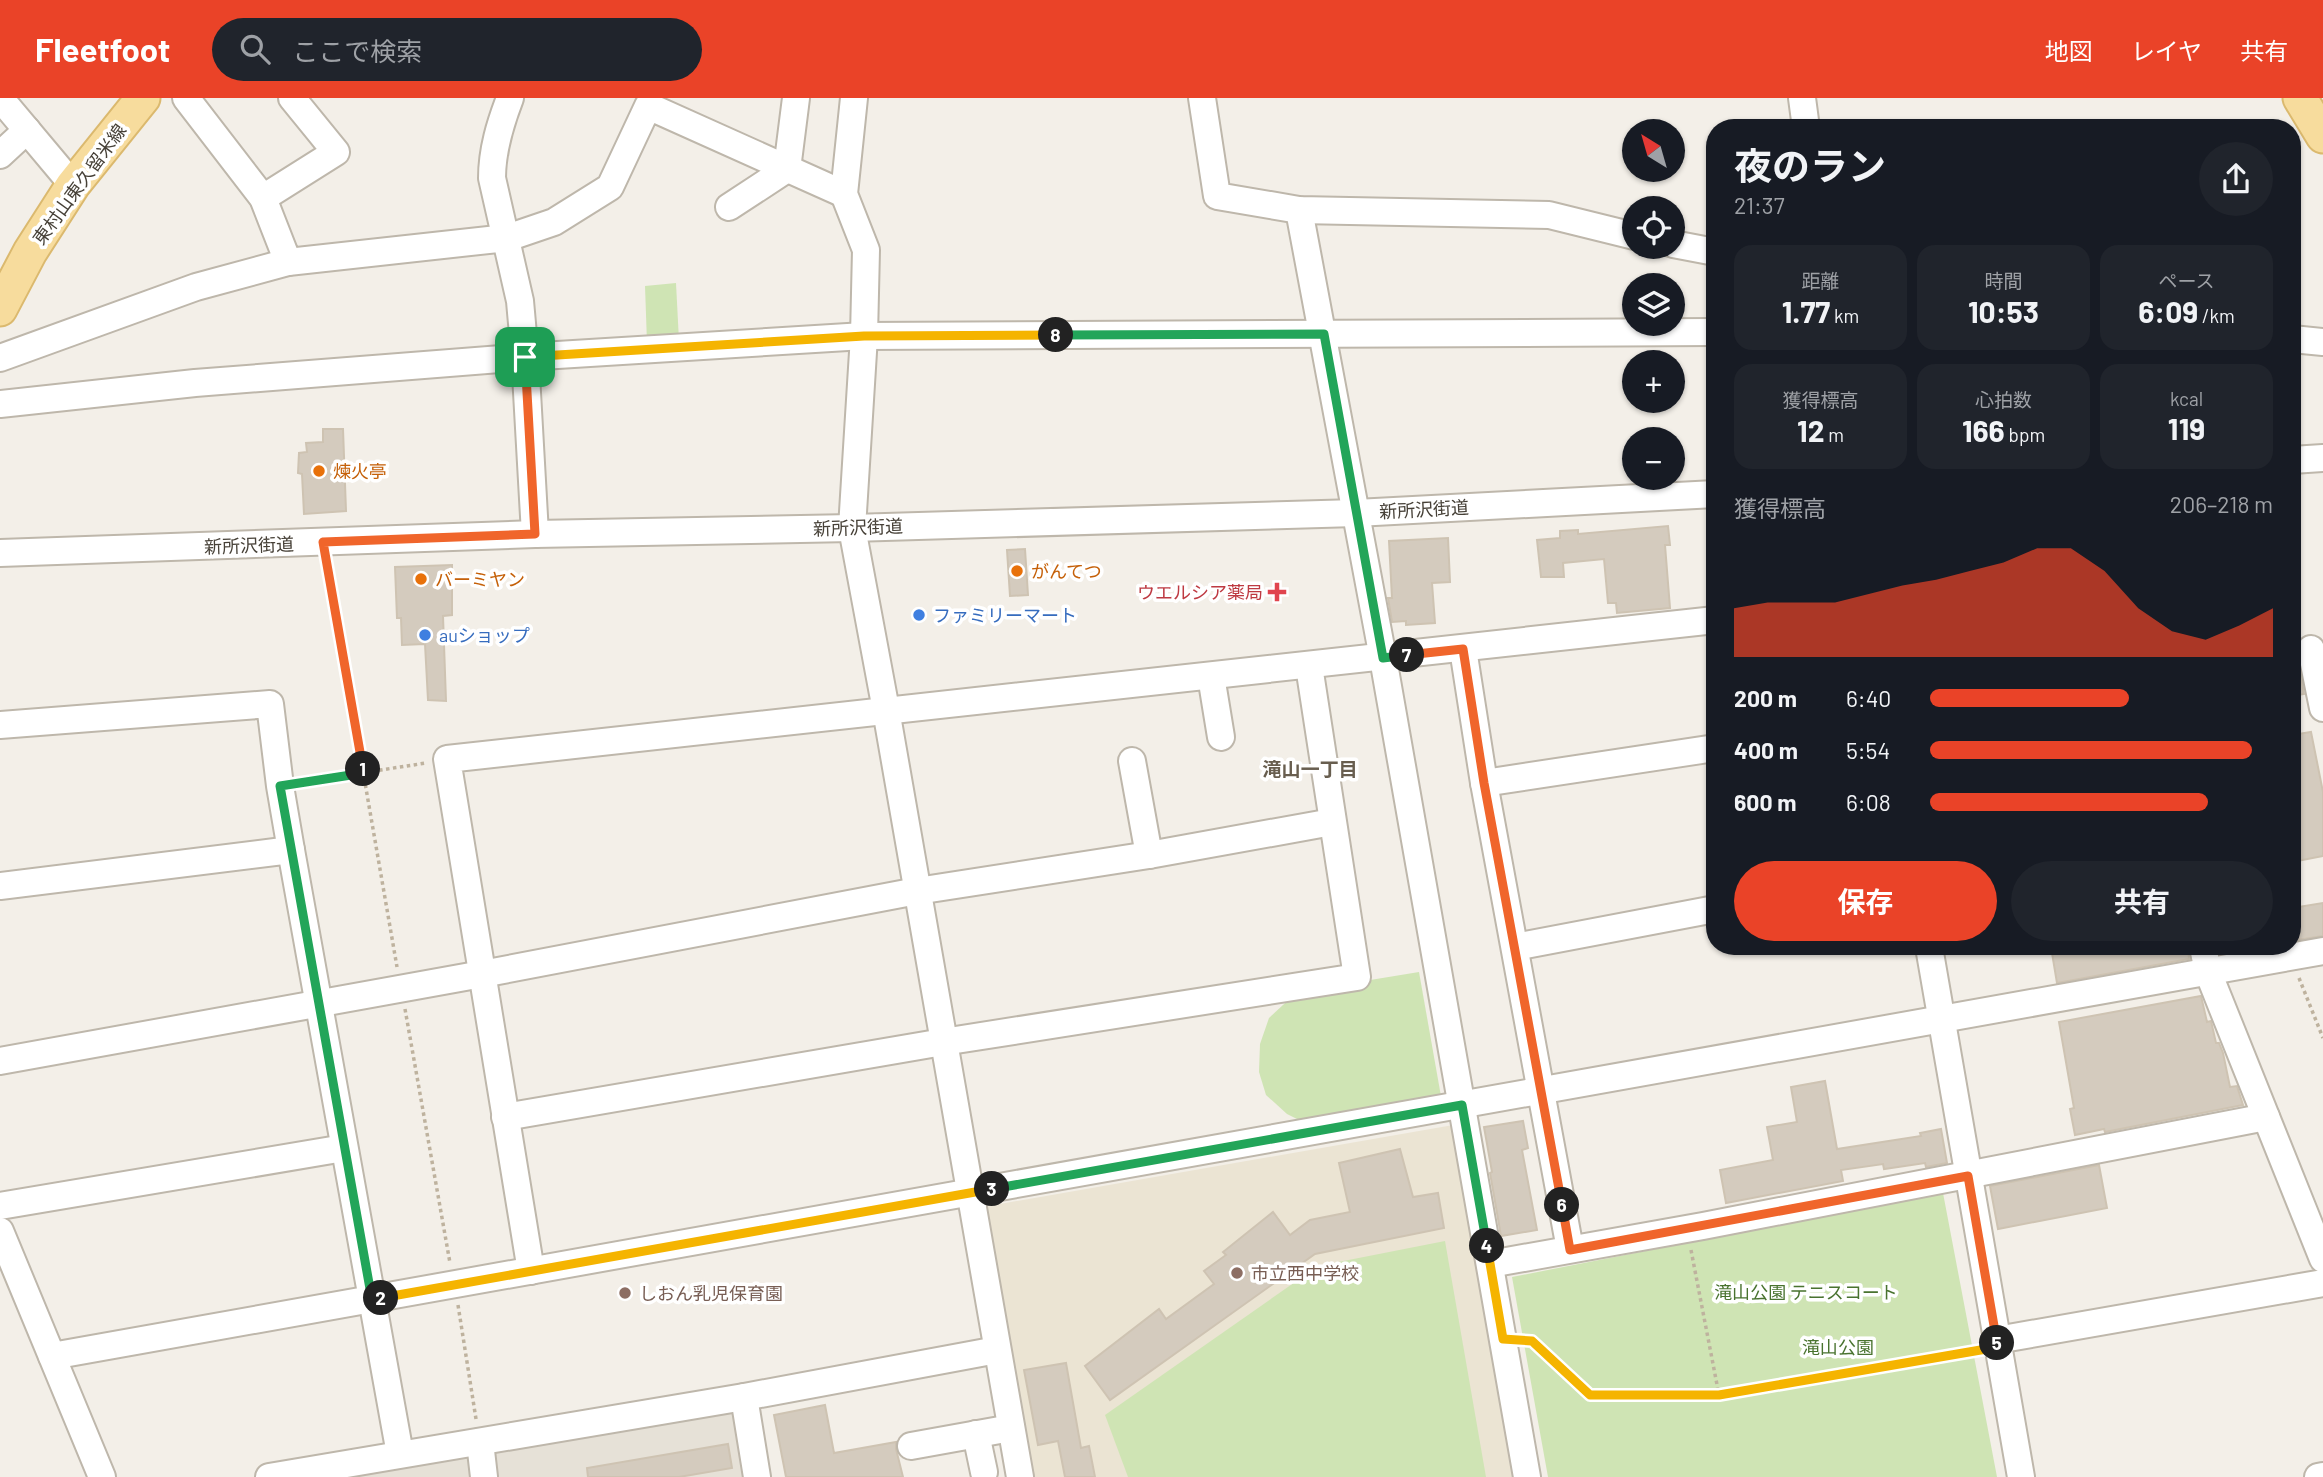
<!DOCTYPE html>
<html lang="ja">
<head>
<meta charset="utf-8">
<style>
	body { margin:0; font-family:Barlow,"Noto Sans JP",sans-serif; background:#20242c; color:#f1f3f6; height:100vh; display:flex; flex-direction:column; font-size:26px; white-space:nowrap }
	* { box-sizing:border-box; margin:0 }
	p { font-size:23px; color:#9ea1a6 }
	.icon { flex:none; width:38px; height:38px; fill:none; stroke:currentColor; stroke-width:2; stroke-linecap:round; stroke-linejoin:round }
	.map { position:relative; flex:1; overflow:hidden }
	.panel { position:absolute; left:1706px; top:21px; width:595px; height:836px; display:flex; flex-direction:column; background:#171b24; border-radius:28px; box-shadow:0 2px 5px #0004 }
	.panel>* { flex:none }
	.needle { width:46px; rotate:323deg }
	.fabs { position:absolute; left:1622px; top:21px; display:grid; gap:14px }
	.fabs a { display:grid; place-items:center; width:63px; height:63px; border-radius:50%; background:#171b24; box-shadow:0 2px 5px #0004; font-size:35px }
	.pin { position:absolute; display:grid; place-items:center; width:60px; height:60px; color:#fff; margin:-30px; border-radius:14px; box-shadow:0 4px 10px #0006 }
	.km { position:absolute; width:35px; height:35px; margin:-18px; border-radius:50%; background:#222; color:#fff; font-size:19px; line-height:35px; text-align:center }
	.round { display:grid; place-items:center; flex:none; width:74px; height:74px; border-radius:37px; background:#20242c }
	.overview { display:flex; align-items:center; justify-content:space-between; height:119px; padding:0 28px }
	h1 { font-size:38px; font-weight:700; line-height:52px }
	.stats { display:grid; grid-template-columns:repeat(3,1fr); gap:10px; height:119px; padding:7px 28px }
	.stats div { display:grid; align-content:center; border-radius:18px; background:#20242c; text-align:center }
	.stats b { font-size:30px; font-weight:700 }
	.stats small { font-size:19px; font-weight:400 }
	.stats p { font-size:19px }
	.chart { height:196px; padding:14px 28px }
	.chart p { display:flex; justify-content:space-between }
	.chart svg { width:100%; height:126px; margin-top:7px; fill:#ea4328; opacity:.7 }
	.cta { display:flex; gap:14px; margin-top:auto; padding:14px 28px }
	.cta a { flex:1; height:80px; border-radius:42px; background:#ea4328; color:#fff; font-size:28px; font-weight:700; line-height:80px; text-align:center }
	.cta a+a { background:#20242c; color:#f1f3f6 }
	ul { padding:0 28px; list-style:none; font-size:23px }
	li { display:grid; grid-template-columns:112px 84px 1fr; align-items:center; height:52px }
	li i { height:18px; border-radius:9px; background:#ea4328 }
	header { display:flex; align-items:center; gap:42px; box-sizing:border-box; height:98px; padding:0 35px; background:#ea4328; color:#fff }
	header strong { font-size:33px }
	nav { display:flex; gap:38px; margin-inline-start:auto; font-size:24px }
	.search { width:490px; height:63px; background:#20242c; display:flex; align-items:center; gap:18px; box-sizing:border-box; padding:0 24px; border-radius:38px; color:#9ea1a6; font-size:26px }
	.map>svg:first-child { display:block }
	.residential { fill:#e6e1d7 }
	.education { fill:#ebe4d3 }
	.green { fill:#cfe4b4 }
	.building { fill:#d4cbbe; stroke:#cec3b2; stroke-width:2 }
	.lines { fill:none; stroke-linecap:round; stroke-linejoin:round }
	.minor-casing { stroke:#beb7ab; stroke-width:30 }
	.major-casing { stroke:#dbb96e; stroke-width:37 }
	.path { stroke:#beb29e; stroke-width:3.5; stroke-dasharray:3.5 3.5; stroke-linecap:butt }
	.minor { stroke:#fff; stroke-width:26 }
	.major { stroke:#f7dc9d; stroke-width:33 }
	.split-1-casing { stroke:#fff; stroke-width:14 }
	.split-2-casing { stroke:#fff; stroke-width:14 }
	.split-3-casing { stroke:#fff; stroke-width:14 }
	.split-4-casing { stroke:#fff; stroke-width:14 }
	.split-5-casing { stroke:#fff; stroke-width:14 }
	.split-6-casing { stroke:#fff; stroke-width:14 }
	.split-7-casing { stroke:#fff; stroke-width:14 }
	.split-8-casing { stroke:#fff; stroke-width:14 }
	.split-9-casing { stroke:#fff; stroke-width:14 }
	.split-1 { stroke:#f0652b; stroke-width:9 }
	.split-2 { stroke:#22a559; stroke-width:9 }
	.split-3 { stroke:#f5b400; stroke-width:9 }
	.split-4 { stroke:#22a559; stroke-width:9 }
	.split-5 { stroke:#f5b400; stroke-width:9 }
	.split-6 { stroke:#f0652b; stroke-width:9 }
	.split-7 { stroke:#f0652b; stroke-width:9 }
	.split-8 { stroke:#22a559; stroke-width:9 }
	.split-9 { stroke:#f5b400; stroke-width:9 }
	.food-dot { fill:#e8710a; stroke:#fff; stroke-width:2.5 }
	.health-dot { fill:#e0444e; stroke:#fff; stroke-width:2.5 }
	.shop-dot { fill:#3f7fe0; stroke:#fff; stroke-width:2.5 }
	.education-dot { fill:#8d6e63; stroke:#fff; stroke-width:2.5 }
	.labels { text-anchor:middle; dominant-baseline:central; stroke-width:7; stroke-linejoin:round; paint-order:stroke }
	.street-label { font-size:18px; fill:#464037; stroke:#fff }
	.food-label { font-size:18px; fill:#c56008; stroke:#fff; text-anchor:start }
	.health-label { font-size:18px; fill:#be3a42; stroke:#fff; text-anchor:end }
	.shop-label { font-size:18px; fill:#366cbe; stroke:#fff; text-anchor:start }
	.education-label { font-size:18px; fill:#785e54; stroke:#fff; text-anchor:start }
	.park-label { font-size:18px; fill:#49732f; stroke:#fff }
	.neighbourhood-label { font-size:19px; font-weight:bold; fill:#685e4f; stroke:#fff }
</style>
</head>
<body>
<header>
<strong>Fleetfoot</strong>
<div class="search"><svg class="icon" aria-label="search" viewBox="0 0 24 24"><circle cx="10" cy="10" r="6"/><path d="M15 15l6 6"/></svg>ここで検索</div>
<nav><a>地図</a><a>レイヤ</a><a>共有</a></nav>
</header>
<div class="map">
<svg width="2323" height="1379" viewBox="0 0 2323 1379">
	<rect width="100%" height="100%" fill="#f3efe8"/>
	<path class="residential" d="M744,1299L757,1379H269Z"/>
	<path class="education" d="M1459,1026L1521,1379H1028L977,1110Z"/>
	<g class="green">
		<path d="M676,185L679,243L647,245L645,188Z"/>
		<path d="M1419,874L1442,1004L1311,1028L1287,1016L1266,997L1259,974L1260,946L1269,920L1297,894Z"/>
		<path d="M1943,1095L1997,1379H1548L1512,1179L1707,1141V1136Z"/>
		<path d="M1445,1143L1486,1379H1128L1105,1317L1318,1168Z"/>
	</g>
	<g class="building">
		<path d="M323,331H343L346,413L304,416L302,376L298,375L299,355L307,354L306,345L323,344Z"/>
		<path d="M1668,428L1670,447H1665L1670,510L1617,515L1616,505H1608L1604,461L1563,465L1564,479H1541L1537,442L1560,440V433L1578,432V436Z"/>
		<path d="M1448,440L1450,484L1432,485L1435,525L1406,527V523L1392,524L1388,500H1392L1389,443Z"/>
		<path d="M1025,451L1028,497L1010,498L1007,452Z"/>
		<path d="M452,467V517L443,518L446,603L428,602L425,546L402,547L401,520H397L395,469Z"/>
		<path d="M2292,548H2296L2304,596L2292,598Z"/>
		<path d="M2311,634L2323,694V758L2292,764V637Z"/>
		<path d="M2323,805V838L2297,842L2292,810Z"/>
		<path d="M2051,849H2188L2189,861L2057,885Z"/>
		<path d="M2201,898L2207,924L2211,923L2216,945H2219L2223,955L2230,989L2237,988L2243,1007L2105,1034L2104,1031L2075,1037L2070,1011L2074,1010L2059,924Z"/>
		<path d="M1825,983L1837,1051L1921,1038L1920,1035L1941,1031L1947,1065L1926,1069L1925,1065L1884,1071L1883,1066L1841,1072L1843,1083L1726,1105L1720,1072L1773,1062L1767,1029L1797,1024L1791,989Z"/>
		<path d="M1523,1023L1528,1050L1522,1052L1537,1132L1501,1138L1490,1075L1492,1074L1484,1029Z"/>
		<path d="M1400,1051L1413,1099L1438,1095L1444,1130L1315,1156L1110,1302L1085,1268L1159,1211L1166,1221L1214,1186L1204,1173L1226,1157L1223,1154L1273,1114L1290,1137L1310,1122L1350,1114L1339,1065Z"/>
		<path d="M2099,1067L2107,1110L1998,1131L1990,1088Z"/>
		<path d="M1066,1265L1081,1350L1089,1348L1095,1379H1065L1058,1343L1038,1347L1024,1272Z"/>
		<path d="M825,1307L834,1355L896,1344V1351L903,1379H786L774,1317Z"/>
		<path d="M728,1346L732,1370L679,1379H588L587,1370Z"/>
	</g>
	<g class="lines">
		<defs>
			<g id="minor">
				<path d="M0,0L73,87"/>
				<path d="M186,0L263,100L288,164L507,140L554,124L610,89L648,8L844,96"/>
				<path d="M510,0C500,26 492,52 492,80L520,203L525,259L535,436"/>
				<path d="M854,0L844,96L866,152L864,238L852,430L886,612L1020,1379"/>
				<path d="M1202,0L1217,98L1299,112L1549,117L1634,138"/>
				<path d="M1802,0L1806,30"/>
				<path d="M0,57L27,32"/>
				<path d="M263,100L336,54L292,0"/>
				<path d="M729,109L787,71L796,0"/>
				<path d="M1299,112L1383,560L1527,1379"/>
				<path d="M1673,146L1715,154"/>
				<path d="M2292,241L2323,244"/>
				<path d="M0,260L196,189L288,164"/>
				<path d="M0,306L195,285L525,259L864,238L1715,234"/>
				<path d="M2292,362L2323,360"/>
				<path d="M0,455L535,436L852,430L1356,415L1715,396"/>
				<path d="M1463,551L1484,685L1570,1151"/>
				<path d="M2311,551L2323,610"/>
				<path d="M1211,578L1221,639"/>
				<path d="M0,627L270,606L280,688L291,752L400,1356"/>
				<path d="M1132,663L1149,757"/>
				<path d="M1484,685L1715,650"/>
				<path d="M0,788L291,752"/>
				<path d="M1515,849L1715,811"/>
				<path d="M1929,849L2021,1379"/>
				<path d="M2203,849L2208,874L2323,1161"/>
				<path d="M0,963L482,876L917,793L1149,757L1332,724"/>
				<path d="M505,1019L943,944L1357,879L1309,568"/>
				<path d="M0,1108L344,1050"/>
				<path d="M0,1133L102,1379"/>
				<path d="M1490,1166L1703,1128L2266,1019"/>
				<path d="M531,1173L447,661L1715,522"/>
				<path d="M1997,1242L2323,1185"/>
				<path d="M52,1258C809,1124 1566,990 2323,853"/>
				<path d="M744,1299L757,1379"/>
				<path d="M976,1336L984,1374"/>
				<path d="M480,1344L484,1379"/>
				<path d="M911,1348L1011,1330"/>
				<path d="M269,1379L744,1299L997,1252"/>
				<path d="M2318,1379L2323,1378"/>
			</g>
			<g id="major">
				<path d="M2300,0L2323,38"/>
				<path d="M0,211L30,154L73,87L143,0"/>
			</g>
		</defs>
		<use href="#minor" class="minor-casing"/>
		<use href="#major" class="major-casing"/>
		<g class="path">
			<path d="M327,466L397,869"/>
			<path d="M303,684L426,665"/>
			<path d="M2299,880L2323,940"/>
			<path d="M405,911L450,1165"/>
			<path d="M1691,1152L1719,1297"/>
			<path d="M458,1207L476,1321"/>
			<path d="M1527,1242L1532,1243L1590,1297H1719L1976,1253"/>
		</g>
		<use href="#minor" class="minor"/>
		<use href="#major" class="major"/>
	</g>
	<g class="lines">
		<defs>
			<path id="split-1" d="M363,671L323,444L535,436L525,259"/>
			<path id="split-2" d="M363,671L364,675L280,688L372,1202L381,1200"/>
			<path id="split-3" d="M381,1200L992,1091"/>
			<path id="split-4" d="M992,1091L1462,1007L1487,1148"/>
			<path id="split-5" d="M1487,1148L1503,1241L1532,1243L1590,1297H1719L1998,1249L1997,1245"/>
			<path id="split-6" d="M1562,1107L1570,1152L1968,1078L1997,1245"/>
			<path id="split-7" d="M1407,557L1463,551L1484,685L1562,1107"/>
			<path id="split-8" d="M1056,237L1324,236L1383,560L1407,557"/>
			<path id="split-9" d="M525,259L864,238L1056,237"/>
		</defs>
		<use href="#split-1" class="split-1-casing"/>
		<use href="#split-2" class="split-2-casing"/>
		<use href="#split-3" class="split-3-casing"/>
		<use href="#split-4" class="split-4-casing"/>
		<use href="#split-5" class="split-5-casing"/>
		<use href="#split-6" class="split-6-casing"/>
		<use href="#split-7" class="split-7-casing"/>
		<use href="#split-8" class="split-8-casing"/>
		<use href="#split-9" class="split-9-casing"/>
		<use href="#split-1" class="split-1"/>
		<use href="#split-2" class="split-2"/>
		<use href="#split-3" class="split-3"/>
		<use href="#split-4" class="split-4"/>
		<use href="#split-5" class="split-5"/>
		<use href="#split-6" class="split-6"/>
		<use href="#split-7" class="split-7"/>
		<use href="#split-8" class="split-8"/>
		<use href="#split-9" class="split-9"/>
	</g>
	<g class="food-dot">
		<circle cx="319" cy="373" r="7"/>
		<circle cx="1017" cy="473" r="7"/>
		<circle cx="421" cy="481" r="7"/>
	</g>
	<path class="health-dot" d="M1273.5 483.5h7v7h7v7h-7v7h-7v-7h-7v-7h7z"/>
	<g class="shop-dot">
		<circle cx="919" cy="517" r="7"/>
		<circle cx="425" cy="537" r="7"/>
	</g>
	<g class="education-dot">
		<circle cx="1237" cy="1175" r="7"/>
		<circle cx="625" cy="1195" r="7"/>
	</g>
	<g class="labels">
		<g class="street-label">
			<text transform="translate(79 86) rotate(-54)">東村山東久留米線</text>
			<text transform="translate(1424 411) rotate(-3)">新所沢街道</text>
			<text transform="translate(858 429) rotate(-2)">新所沢街道</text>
			<text transform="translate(249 447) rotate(-2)">新所沢街道</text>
		</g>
		<g class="food-label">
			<text x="333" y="373">煉火亭</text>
			<text x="1031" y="473">がんてつ</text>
			<text x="435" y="481">バーミヤン</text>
		</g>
		<g class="health-label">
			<text x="1263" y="494">ウエルシア薬局</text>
		</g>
		<g class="shop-label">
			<text x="933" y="517">ファミリーマート</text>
			<text x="439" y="537">auショップ</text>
		</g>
		<g class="education-label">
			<text x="1251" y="1175">市立西中学校</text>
			<text x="639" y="1195">しおん乳児保育園</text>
		</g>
		<g class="park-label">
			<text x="1806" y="1194">滝山公園 テニスコート</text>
			<text x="1838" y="1249">滝山公園</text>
		</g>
		<g class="neighbourhood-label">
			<text x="1310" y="670">滝山一丁目</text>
		</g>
	</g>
</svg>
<div class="fabs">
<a><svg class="needle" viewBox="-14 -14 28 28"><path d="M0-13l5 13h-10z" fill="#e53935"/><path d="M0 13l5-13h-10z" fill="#9ea1a6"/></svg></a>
<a><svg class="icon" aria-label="locate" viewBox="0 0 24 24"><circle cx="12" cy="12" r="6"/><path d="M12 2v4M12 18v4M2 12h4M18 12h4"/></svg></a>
<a><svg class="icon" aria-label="layers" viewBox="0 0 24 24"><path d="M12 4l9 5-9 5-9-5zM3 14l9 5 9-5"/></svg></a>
<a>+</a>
<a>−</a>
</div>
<div class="pin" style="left:525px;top:259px;background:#1e9e55"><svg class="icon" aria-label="arrive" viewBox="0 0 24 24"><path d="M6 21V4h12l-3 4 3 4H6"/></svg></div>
<b class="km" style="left:363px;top:671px">1</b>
<b class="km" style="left:381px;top:1200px">2</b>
<b class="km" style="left:992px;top:1091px">3</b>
<b class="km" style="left:1487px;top:1148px">4</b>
<b class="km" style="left:1997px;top:1245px">5</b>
<b class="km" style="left:1562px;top:1107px">6</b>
<b class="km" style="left:1407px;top:557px">7</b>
<b class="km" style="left:1056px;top:237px">8</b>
<section class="panel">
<div class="overview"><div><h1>夜のラン</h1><p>21:37</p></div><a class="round"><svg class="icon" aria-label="share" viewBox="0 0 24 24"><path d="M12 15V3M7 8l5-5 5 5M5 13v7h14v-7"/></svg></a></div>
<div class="stats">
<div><p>距離</p><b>1.77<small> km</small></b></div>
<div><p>時間</p><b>10:53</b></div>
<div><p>ペース</p><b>6:09<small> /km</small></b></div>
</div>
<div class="stats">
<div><p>獲得標高</p><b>12<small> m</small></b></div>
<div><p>心拍数</p><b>166<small> bpm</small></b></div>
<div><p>kcal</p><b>119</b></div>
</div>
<div class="chart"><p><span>獲得標高</span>206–218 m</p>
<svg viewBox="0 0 160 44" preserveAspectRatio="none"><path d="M0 44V27L10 25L20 25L30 25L40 22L50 19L60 17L70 14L80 11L90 6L100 6L110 14L120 27L130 35L140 38L150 33L160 27V44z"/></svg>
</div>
<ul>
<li><b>200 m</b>6:40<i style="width:58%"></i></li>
<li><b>400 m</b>5:54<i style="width:94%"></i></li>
<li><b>600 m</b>6:08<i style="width:81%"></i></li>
</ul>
<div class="cta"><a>保存</a><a>共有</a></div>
</section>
</div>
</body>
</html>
